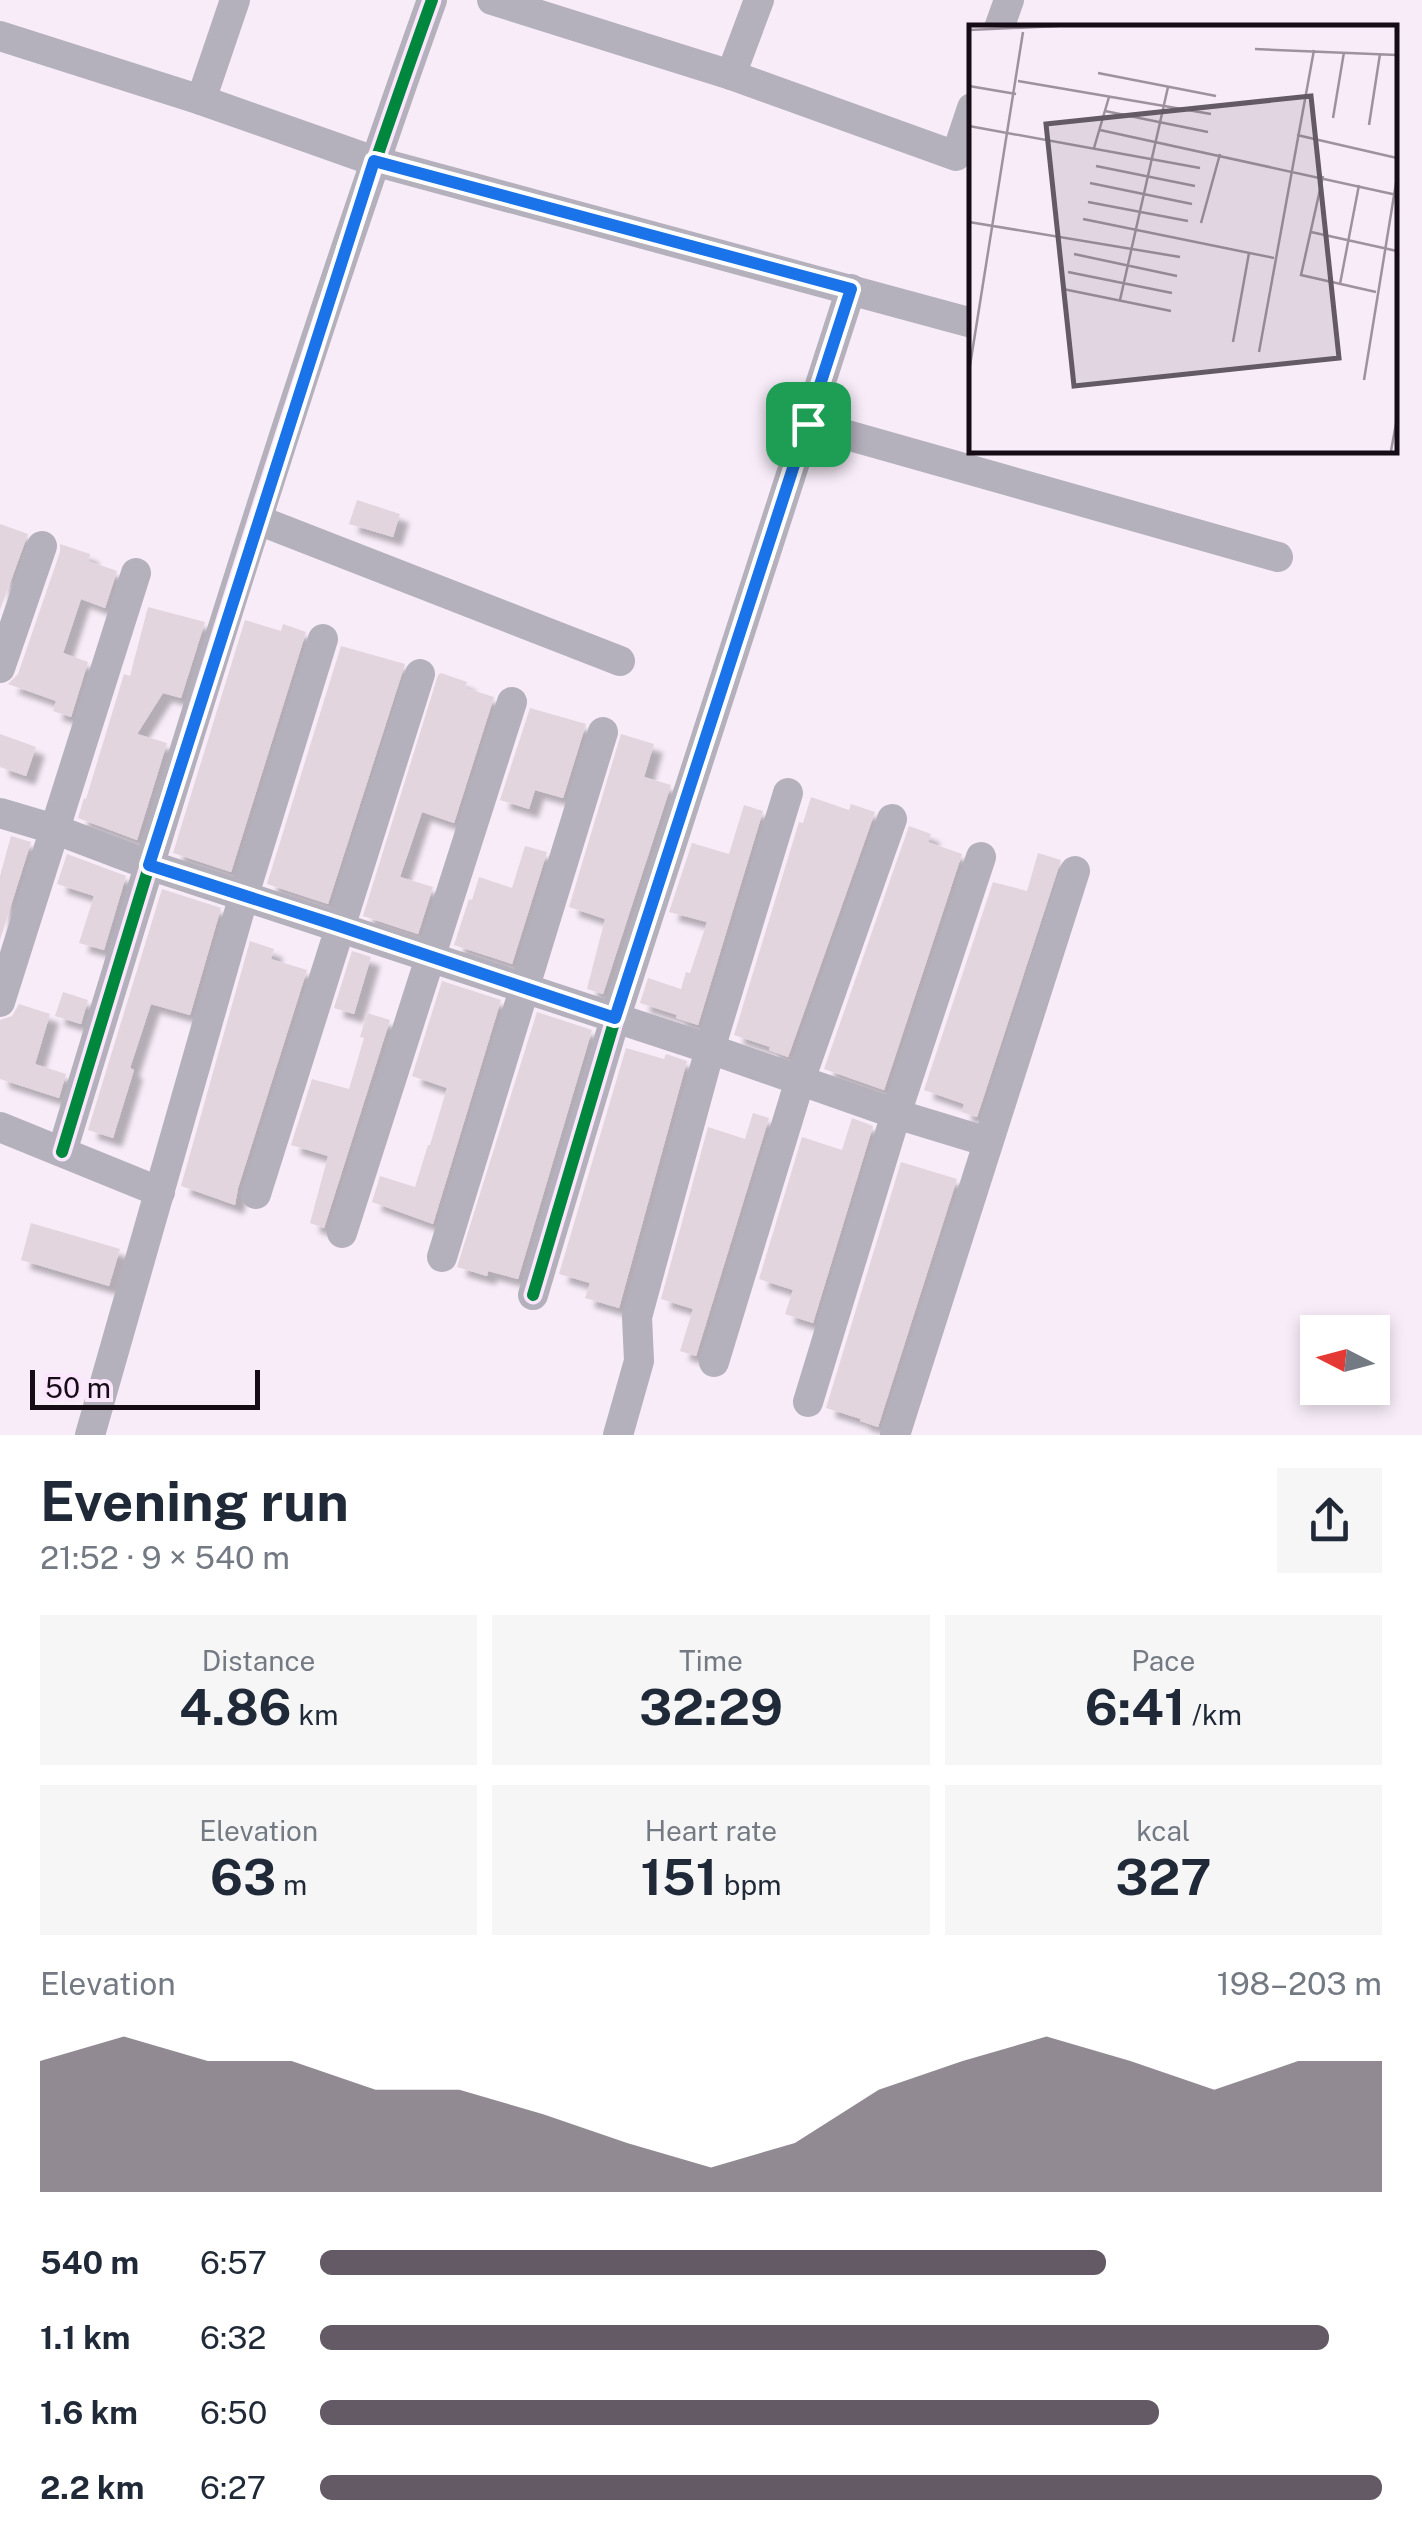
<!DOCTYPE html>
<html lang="en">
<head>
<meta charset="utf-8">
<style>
	body { margin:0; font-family:"Public Sans",sans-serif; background:#f6f6f7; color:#1f2937; height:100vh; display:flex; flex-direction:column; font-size:38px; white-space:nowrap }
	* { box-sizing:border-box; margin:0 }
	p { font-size:32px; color:#747a83 }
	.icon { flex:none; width:55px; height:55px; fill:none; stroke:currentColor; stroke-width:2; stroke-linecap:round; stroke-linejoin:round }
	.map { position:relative; height:1435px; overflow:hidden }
	.details { display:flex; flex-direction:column; background:#fff; flex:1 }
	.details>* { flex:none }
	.needle { width:65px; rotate:276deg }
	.buttons { position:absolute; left:1300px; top:1315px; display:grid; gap:20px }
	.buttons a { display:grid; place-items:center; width:90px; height:90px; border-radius:0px; background:#fff; box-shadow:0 5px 15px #0003; font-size:50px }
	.scale { position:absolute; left:30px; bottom:25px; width:230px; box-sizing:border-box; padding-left:10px; border:5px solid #150c16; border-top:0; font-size:28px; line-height:35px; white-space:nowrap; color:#150c16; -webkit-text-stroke:8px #fbe6fe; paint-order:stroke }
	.pin { position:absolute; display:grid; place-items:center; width:85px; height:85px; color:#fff; margin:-42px; border-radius:20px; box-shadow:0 5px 15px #0006 }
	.round { display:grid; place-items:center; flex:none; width:105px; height:105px; border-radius:0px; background:#f6f6f7 }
	.head { display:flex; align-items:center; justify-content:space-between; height:170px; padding:0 40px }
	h1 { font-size:55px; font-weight:700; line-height:75px }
	.figures { display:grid; grid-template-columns:repeat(3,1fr); gap:15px; height:170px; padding:10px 40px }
	.figures div { display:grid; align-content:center; border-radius:0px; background:#f6f6f7; text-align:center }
	.figures b { font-size:50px; font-weight:700 }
	.figures small { font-size:28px; font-weight:400 }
	.figures p { font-size:28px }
	.chart { height:280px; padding:20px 40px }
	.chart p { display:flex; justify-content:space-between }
	.chart svg { width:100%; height:180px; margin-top:10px; fill:#645a65; opacity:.7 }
	ul { padding:0 40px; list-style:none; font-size:32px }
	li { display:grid; grid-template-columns:160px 120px 1fr; align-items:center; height:75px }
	li i { height:25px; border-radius:12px; background:#645a65 }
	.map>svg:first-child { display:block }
	.building { fill:#e2d5de; filter:url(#shadow) }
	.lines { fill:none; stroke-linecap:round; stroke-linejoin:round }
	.street { stroke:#b4b0bc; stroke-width:30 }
	.cycleway-casing { stroke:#fbe6fe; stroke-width:19 }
	.cycleway { stroke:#00873e; stroke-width:12 }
	.route-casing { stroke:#fff; stroke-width:20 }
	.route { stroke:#1a73e8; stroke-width:12 }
	.inset-road { fill:none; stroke:#9d929e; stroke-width:2.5 }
	.view { fill:#645a65; fill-opacity:0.15; stroke:#645a65; stroke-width:5 }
	.inset-edge { fill:none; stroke:#150c16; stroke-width:5 }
</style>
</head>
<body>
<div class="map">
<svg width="1422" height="1435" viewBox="0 0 1422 1435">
	<defs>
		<filter id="shadow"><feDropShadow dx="9" dy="9" stdDeviation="2.5" flood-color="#0004"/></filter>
	</defs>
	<rect width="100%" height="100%" fill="#f7ecf8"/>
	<g class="building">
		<path d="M357,500L400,514L393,537L349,524Z"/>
		<path d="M0,524L28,534L0,610Z"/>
		<path d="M60,544L90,554L88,561L117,571L105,608L81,599L63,653L88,662L71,717L53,711L56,701L8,684L18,674L60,552Z"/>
		<path d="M148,607L205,622L181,698L163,693L137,734L167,743L137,840L78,818L84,798L86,799L124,674L130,676Z"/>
		<path d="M245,620L281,631L283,624L306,632L231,872L173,853Z"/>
		<path d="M341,646L405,664L328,904L267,884Z"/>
		<path d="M441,673L467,682L465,688L494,697L454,823L422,812L400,877L433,887L418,934L363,916L438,675Z"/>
		<path d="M530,708L586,724L563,798L535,790L529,809L500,800Z"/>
		<path d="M0,734L36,747L26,776L0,767Z"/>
		<path d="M621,734L654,744L644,777L671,785L603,994L587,989L605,919L569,907Z"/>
		<path d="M811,797L849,810L851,804L875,812L788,1057L769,1050L770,1047L734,1035L799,822L803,823Z"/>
		<path d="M744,805L763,811L698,1025L676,1018L677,1015L640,1003L648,978L681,989L686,972L690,973L707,922L669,912L692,843L729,854Z"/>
		<path d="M909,826L931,834L928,842L962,854L884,1090L824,1069Z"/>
		<path d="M11,836L31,842L0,940V876Z"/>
		<path d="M525,846L547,852L512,964L454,945L469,899L472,900L479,877L512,888Z"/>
		<path d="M1038,853L1061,860L977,1117L962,1112L964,1104L924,1090L993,882L1027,891Z"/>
		<path d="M67,854L126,876L104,950L79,943L94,896L57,884Z"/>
		<path d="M162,889L221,908L190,1015L151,1004L130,1068L134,1070L113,1138L88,1130Z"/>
		<path d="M250,941L274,949L271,959L307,970L238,1188L235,1205L181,1186Z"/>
		<path d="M352,951L371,957L354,1014L334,1008Z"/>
		<path d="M442,981L501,1000L433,1224L372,1202L380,1176L415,1187L428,1145H430L447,1088L412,1076Z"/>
		<path d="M63,992L88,1000L81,1024L55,1016Z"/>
		<path d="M19,1004L50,1014L35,1064L66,1074L59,1098L0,1079V1020L12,1016Z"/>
		<path d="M537,1012L592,1030L518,1279L488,1271L487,1276L457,1267Z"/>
		<path d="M367,1013L390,1020L324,1228L310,1223L328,1156L291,1145L312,1079L349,1089L364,1038L360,1037Z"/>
		<path d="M626,1048L664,1059L666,1054L687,1061L619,1308L585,1298L590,1283L559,1274Z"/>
		<path d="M753,1113L769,1118L696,1356L680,1351L693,1309L661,1299L708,1127L745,1139Z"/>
		<path d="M852,1118L873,1126L813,1323L785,1314L793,1290L759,1279L802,1137L842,1150Z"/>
		<path d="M901,1162L957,1179L878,1427L860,1421L861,1419L826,1408Z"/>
		<path d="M31,1223L120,1249L109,1286L21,1260Z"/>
	</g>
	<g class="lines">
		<g class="street">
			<path d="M492,0L731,75L956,156L972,108"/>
			<path d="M999,28L1009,0"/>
			<path d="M0,36L201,100L374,161L972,323"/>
			<path d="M731,75L759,0"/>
			<path d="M201,100L235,0"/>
			<path d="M808,424L1278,557"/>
			<path d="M258,520L620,661"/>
			<path d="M0,668L42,546"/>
			<path d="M0,813L54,829L149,865L710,1049L896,1114L988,1142"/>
			<path d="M0,1002L136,573"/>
			<path d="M0,1127L160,1192"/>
			<path d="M62,1152C179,766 296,380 432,0"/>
			<path d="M256,1194L420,674"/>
			<path d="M342,1233L512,702"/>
			<path d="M442,1257L603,732"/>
			<path d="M533,1295L615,1019L851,289"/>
			<path d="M714,1362L800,1080L892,819"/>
			<path d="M808,1402L896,1114L981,857"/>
			<path d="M90,1435L244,895L323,639"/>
			<path d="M618,1435L639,1361L637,1317L710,1049L788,793"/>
			<path d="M895,1435L1075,871"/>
		</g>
		<defs>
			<g id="cycleway">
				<path d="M62,1152C179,766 296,380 432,0"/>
				<path d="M533,1295L615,1019L851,289"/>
			</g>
		</defs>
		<use href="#cycleway" class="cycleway-casing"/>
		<use href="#cycleway" class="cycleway"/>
	</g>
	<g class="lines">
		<defs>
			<path id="route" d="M374,161L851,289L615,1018L339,926L149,865Z"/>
		</defs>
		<use href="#route" class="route-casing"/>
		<use href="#route" class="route"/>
	</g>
	<g transform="translate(969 25)">
		<rect width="428" height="428" fill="#f7ecf8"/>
		<path class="inset-road" d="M0,5L89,1M286,24L428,30M129,48L247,71M49,56L242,89M0,61L47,69M136,86L239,107M364,93L375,27M400,100L411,29M0,101L231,143M131,105L428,170M328,110L428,133M125,123L140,72M127,141L226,161M354,151L332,250L407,267M121,158L223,179M119,177L219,196M114,194L305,233M0,197L211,232M232,198L251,129M342,207L428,226M105,229L208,251M99,247L203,268M371,259L390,160M94,264L202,286M151,275L199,62M264,317L280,228M290,327L345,25M0,347L54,7M395,355L428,152M422,426L428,393"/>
		<path class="view" d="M342,71L370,333L105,361L77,99Z"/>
		<rect width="428" height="428" class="inset-edge"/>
	</g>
</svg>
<div class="buttons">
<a><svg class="needle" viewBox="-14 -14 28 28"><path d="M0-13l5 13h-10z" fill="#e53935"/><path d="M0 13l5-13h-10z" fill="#747a83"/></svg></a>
</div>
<div class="scale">50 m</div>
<div class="pin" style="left:808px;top:424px;background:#1e9e55"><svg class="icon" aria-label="arrive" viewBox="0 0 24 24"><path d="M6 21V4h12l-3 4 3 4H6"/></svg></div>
</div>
<section class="details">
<div class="head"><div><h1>Evening run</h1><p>21:52 · 9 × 540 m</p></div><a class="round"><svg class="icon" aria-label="share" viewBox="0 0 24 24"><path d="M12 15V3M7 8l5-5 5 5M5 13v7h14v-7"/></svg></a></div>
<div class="figures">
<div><p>Distance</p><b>4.86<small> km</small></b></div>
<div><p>Time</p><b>32:29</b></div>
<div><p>Pace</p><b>6:41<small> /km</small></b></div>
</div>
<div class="figures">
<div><p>Elevation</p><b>63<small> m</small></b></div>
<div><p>Heart rate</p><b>151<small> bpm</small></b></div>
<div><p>kcal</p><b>327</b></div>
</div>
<div class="chart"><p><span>Elevation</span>198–203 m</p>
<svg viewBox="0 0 160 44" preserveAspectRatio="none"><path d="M0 44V12L10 6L20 12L30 12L40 19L50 19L60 25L70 32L80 38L90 32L100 19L110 12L120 6L130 12L140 19L150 12L160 12V44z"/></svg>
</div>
<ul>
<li><b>540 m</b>6:57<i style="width:74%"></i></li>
<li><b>1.1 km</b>6:32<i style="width:95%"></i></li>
<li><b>1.6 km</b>6:50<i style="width:79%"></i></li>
<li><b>2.2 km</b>6:27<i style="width:100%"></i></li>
</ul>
</section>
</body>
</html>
